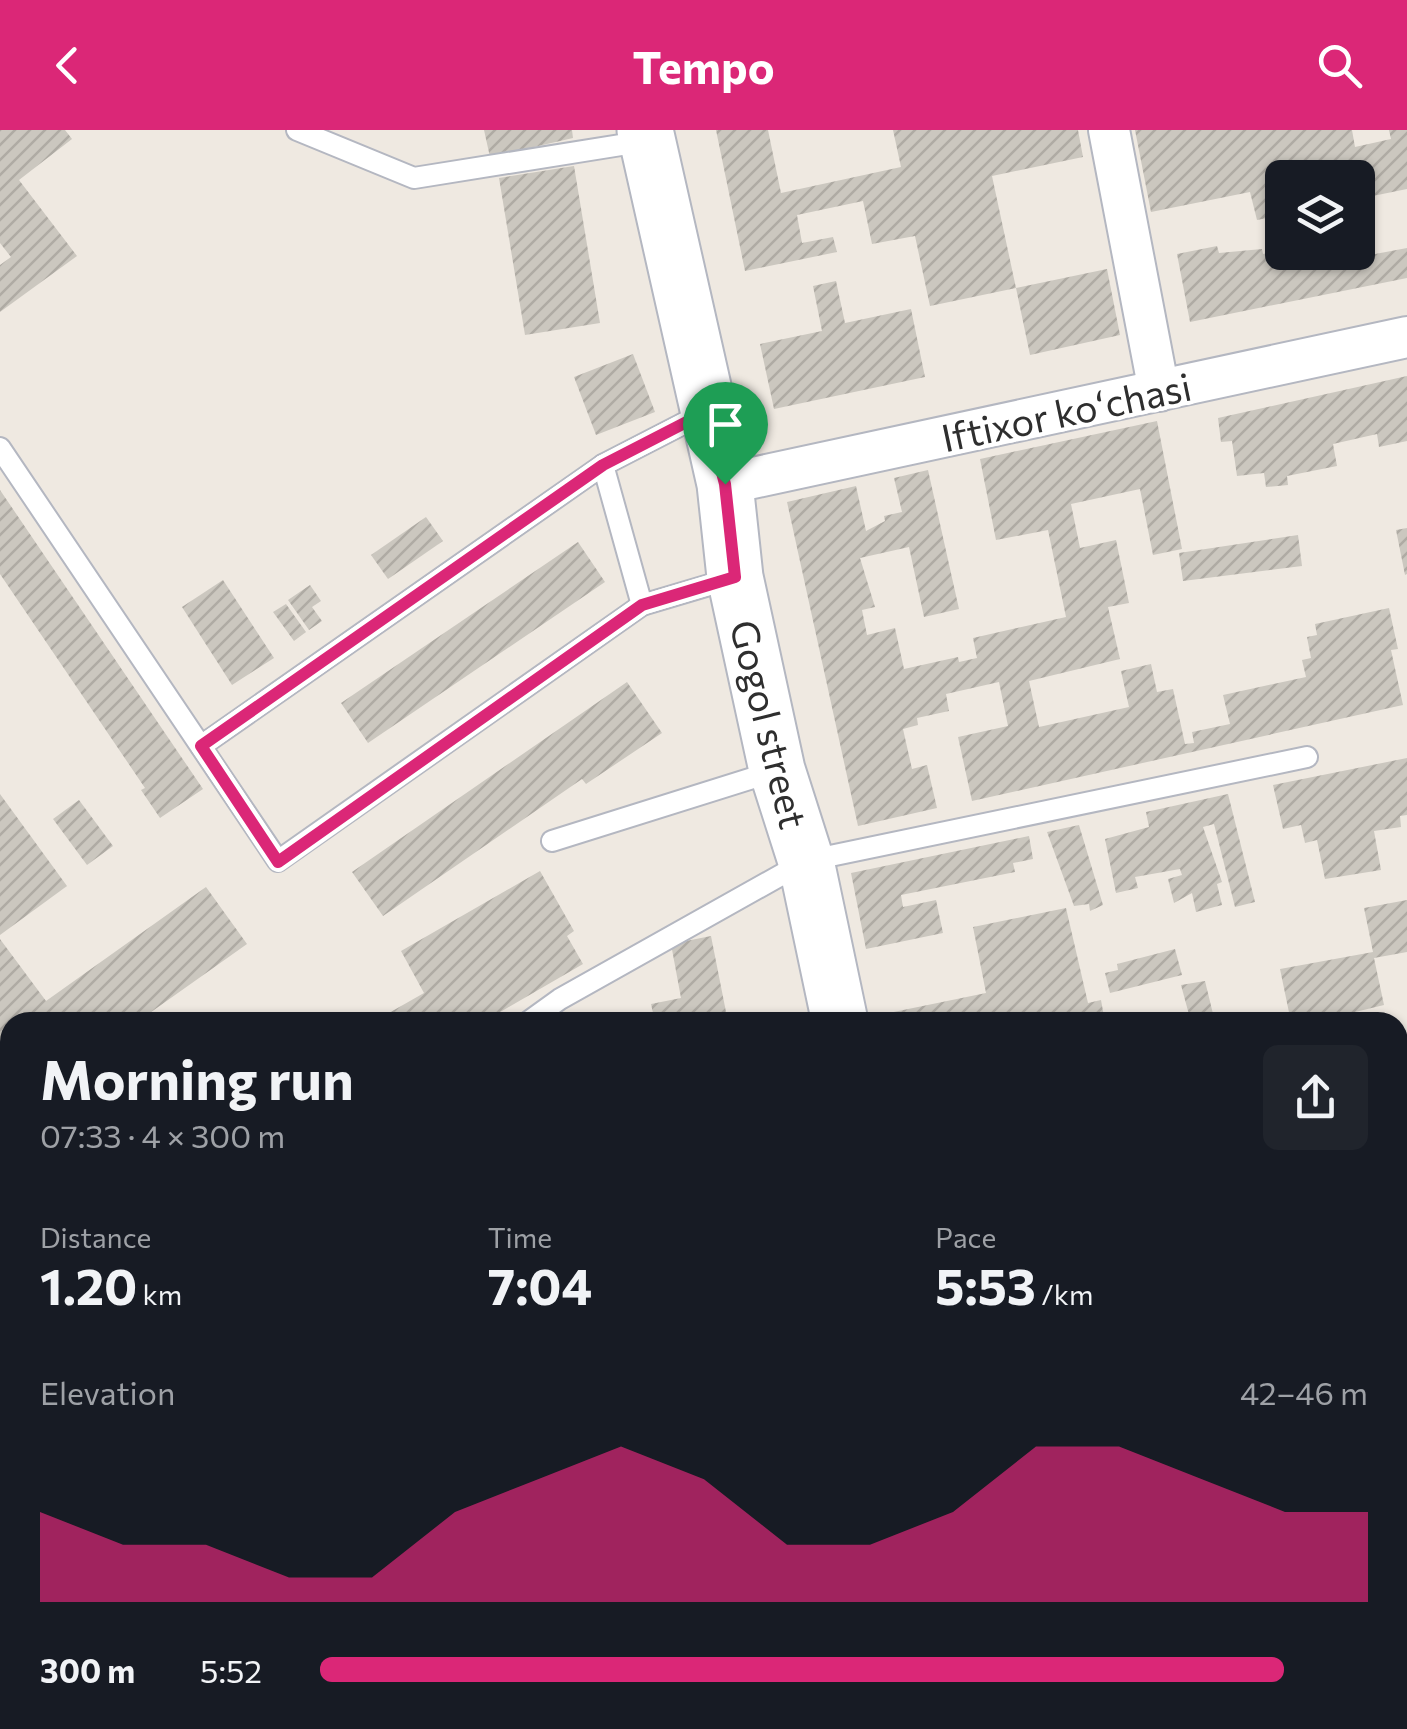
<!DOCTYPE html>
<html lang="en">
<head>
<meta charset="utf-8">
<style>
	body { margin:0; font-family:Commissioner,sans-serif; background:#20242c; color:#f1f3f6; height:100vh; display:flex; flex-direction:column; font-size:38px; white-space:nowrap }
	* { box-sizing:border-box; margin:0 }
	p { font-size:32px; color:#9ea1a6 }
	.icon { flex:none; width:55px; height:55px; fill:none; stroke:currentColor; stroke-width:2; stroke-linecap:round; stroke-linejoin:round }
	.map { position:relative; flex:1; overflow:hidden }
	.panel { position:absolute; left:0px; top:882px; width:1408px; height:718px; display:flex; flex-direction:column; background:#171b24; border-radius:30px 30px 0 0; box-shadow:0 2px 8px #0004 }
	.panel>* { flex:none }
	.controls { position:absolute; left:1265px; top:30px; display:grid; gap:20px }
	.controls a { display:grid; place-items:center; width:110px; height:110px; border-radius:15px; background:#171b24; box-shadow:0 2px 8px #0004; font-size:50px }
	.pin { position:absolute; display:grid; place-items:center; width:85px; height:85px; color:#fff; margin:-102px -42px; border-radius:50% 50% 50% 0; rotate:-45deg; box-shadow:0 0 10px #0007 }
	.pin .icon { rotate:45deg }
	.round { display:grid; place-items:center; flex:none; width:105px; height:105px; border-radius:15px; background:#20242c }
	.overview { display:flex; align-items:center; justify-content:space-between; height:170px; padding:0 40px }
	h1 { font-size:55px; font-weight:700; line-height:75px }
	.stats { display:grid; grid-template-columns:repeat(3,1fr); gap:15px; height:170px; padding:10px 40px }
	.stats div { display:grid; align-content:center }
	.stats b { font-size:50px; font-weight:700 }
	.stats small { font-size:28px; font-weight:400 }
	.stats p { font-size:28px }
	.chart { height:280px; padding:20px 40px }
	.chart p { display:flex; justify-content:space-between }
	.chart svg { width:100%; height:180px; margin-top:10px; fill:#db2777; opacity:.7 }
	ul { padding:0 40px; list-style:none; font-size:32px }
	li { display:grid; grid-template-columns:160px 120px 1fr; align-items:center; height:75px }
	li i { height:25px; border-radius:12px; background:#db2777 }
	header { display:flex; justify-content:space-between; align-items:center; height:130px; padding:0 40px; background:#db2777; color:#fff; font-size:45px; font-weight:700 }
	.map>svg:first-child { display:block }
	.building { fill:url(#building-hatch) }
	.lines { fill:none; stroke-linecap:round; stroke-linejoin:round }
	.lane-casing { stroke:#b4b7c1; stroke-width:24 }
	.street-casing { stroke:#b4b7c1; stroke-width:44 }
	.secondary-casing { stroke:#b4b7c1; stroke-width:59 }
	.lane { stroke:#fff; stroke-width:20 }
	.street { stroke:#fff; stroke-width:40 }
	.secondary { stroke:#fff; stroke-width:55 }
	.route-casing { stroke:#fff; stroke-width:20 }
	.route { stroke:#db2777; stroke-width:12 }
	.labels { text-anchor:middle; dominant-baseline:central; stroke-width:8; stroke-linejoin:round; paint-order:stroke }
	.street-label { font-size:38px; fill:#2e2e2e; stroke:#fff }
</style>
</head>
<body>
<header><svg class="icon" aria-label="back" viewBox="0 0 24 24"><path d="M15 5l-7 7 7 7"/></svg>Tempo<svg class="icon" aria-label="search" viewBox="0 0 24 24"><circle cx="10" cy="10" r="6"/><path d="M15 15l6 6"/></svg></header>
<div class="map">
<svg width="1407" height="1599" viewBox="0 0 1407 1599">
	<defs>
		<pattern id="building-hatch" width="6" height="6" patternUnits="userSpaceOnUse" patternTransform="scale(2.5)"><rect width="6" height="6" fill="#cbc7bf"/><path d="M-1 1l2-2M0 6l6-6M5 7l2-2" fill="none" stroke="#afaba4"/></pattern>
	</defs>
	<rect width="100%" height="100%" fill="#efe9e1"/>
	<g class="building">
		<path d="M0,0H65L72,9L19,50L77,126L0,182V135L11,127L0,113Z"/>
		<path d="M484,0H572L573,8L490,27Z"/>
		<path d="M716,0H768L781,63L901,37L893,0H1078L1083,27L992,46L1016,158L1107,139L1120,205L1030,225L1016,158L930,176L915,106L872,114L863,71L797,85L802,113L833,107L837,122L745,141Z"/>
		<path d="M1135,0H1352L1355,17L1391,9L1389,0H1407V59L1358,69V48H1282V85L1257,90L1250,62L1151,82Z"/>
		<path d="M574,36L600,193L525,205L499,48Z"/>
		<path d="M1217,116L1219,123L1262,119L1263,124L1282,120L1353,122L1354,128L1407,118V148L1190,192L1177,124Z"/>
		<path d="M836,151L845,193L911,179L925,247L774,279L760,214L822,201L813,156Z"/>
		<path d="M633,224L655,282L596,305L574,247Z"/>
		<path d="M1407,246V311L1379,317L1377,304L1333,314L1337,336L1287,346L1288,355L1266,357L1264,343L1237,346L1232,311L1221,312L1218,288Z"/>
		<path d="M1157,291L1182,419L1153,425L1140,359L1071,374L1080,418L1116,410L1129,473L1108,477L1120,529L1029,551L1039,597L1129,577L1121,541L1151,534L1157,562L1173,559L1185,614L1194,613L1192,602L1230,594L1223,565L1306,547L1302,530L1311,528L1307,507L1317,505L1315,494L1389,478L1398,519L1391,520L1403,575L972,671L958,607L1008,596L999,552L946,564L949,581L917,588L918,595L903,599L912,639L927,635L937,678L858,696L787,372L856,356L866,401L885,391L884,386L902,382L894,348L928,340L959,479L924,487L909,417L860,428L875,477L862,480L867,505L895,498L904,539L958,527L959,532L977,528L973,508L1066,487L1048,400L996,410L980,329Z"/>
		<path d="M0,360L203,659L160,688L141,660L145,658L0,444Z"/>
		<path d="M426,387L443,411L388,449L371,425Z"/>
		<path d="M1407,398V444L1405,445L1396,400Z"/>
		<path d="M1298,405L1302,436L1183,451L1179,423Z"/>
		<path d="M578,412L605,452L368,613L341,573Z"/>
		<path d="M223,450L274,528L232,555L182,477Z"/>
		<path d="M310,455L321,471L312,477L322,491L309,500L288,470Z"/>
		<path d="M286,474L306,502L294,511L273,482Z"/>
		<path d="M627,552L662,603L586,654L582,649L383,786L352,742Z"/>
		<path d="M1407,628V685L1400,686L1401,697L1374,701L1381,740L1325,749L1317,710L1305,713L1301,695L1283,699L1273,655Z"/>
		<path d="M0,664L67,756L0,805Z"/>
		<path d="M1228,664L1255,772L1235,777L1214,694L1203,697L1222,752L1217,754L1222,775L1196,782L1192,763L1174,773L1168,749L1182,745L1180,739L1135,747L1138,758L1116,763L1105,709L1149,697L1146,682Z"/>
		<path d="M79,670L113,716L87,735L53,689Z"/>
		<path d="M1079,695L1103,775L1090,781L1089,774L1074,776L1047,702Z"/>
		<path d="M1029,706L1033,729L1013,733L1015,742L901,765L903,777L936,770L943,803L866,819L851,743Z"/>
		<path d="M540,741L574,801L567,806L583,834L483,892H373L424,863L401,821Z"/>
		<path d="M206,757L247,814L137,892H10V1028L0,1035V1018L9,1012L0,999V809L46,871Z"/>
		<path d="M1407,770V822L1374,828L1384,875L1314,892H1291L1280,839L1373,822L1364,778Z"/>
		<path d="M1066,778L1088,873L1101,870L1105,892H1027L1026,885L993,892H881L879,885L986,863L973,797Z"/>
		<path d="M711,806L728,892H655L651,874L681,868L671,814Z"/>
		<path d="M1175,819L1182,845L1110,863L1105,843L1118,840L1117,834Z"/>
		<path d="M1205,851L1215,892H1191L1181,855Z"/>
		<path d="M1407,949V995L1398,997V952Z"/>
		<path d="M1407,1053V1124L1398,1126V1055Z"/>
		<path d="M10,1065V1133L0,1140V1072Z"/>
		<path d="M10,1159V1218H8L0,1161Z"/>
		<path d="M1398,1366L1407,1400V1409L1398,1411Z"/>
		<path d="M0,1401L10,1441V1543L0,1545Z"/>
		<path d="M1407,1497V1599H1052L1050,1590H1398V1499Z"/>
		<path d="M10,1569V1590H41L43,1599H0V1571Z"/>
		<path d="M377,1590H464V1592L430,1599H379Z"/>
	</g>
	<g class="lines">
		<defs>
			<g id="lane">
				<path d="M297,0L414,48L646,11"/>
				<path d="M0,318L278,731L642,475L733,448"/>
				<path d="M603,335L642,475"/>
				<path d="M201,616L603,335L704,283"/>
				<path d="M552,711L775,641"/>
				<path d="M528,892L560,869L806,731L1307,627"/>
				<path d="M1398,1041L1407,1039"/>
				<path d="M0,1260L10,1320"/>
				<path d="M55,1590L57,1599"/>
				<path d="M308,1590L310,1599"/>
			</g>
			<g id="street">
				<path d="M1109,0L1159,261"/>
				<path d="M725,354L1407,207"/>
				<path d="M1398,1454L1407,1452"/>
			</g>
			<g id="secondary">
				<path d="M645,0L725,354L735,447L777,640L806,731L840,892"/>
				<path d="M984,1590L985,1599"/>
				<path d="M714,1599L757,1590"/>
			</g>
		</defs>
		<use href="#lane" class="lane-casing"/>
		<use href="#street" class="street-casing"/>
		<use href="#secondary" class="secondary-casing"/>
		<use href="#lane" class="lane"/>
		<use href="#street" class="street"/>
		<use href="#secondary" class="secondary"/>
	</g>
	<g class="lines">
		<defs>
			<path id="route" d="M706,282L725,354L735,447L642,475L278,732L201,616L603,335Z"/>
		</defs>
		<use href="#route" class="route-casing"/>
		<use href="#route" class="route"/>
	</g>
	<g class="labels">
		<g class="street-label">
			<text transform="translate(1066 281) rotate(-12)">Iftixor koʻchasi</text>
			<text transform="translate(770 594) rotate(76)">Gogol street</text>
		</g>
	</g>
</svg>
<div class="controls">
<a><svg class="icon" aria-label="layers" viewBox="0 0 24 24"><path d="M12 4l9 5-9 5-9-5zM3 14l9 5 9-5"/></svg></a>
</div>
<div class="pin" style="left:725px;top:354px;background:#1e9e55"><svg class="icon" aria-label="arrive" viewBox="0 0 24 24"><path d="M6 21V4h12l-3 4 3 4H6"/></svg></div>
<section class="panel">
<div class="overview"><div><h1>Morning run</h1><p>07:33 · 4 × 300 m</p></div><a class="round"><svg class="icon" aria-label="share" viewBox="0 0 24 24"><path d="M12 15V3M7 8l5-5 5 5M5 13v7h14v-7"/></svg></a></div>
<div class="stats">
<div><p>Distance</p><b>1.20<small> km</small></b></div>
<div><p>Time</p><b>7:04</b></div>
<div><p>Pace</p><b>5:53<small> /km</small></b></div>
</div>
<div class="chart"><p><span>Elevation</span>42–46 m</p>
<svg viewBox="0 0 160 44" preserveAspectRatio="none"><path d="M0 44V22L10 30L20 30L30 38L40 38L50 22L60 14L70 6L80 14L90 30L100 30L110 22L120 6L130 6L140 14L150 22L160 22V44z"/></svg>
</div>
<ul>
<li><b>300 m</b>5:52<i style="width:92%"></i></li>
</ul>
</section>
</div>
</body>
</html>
